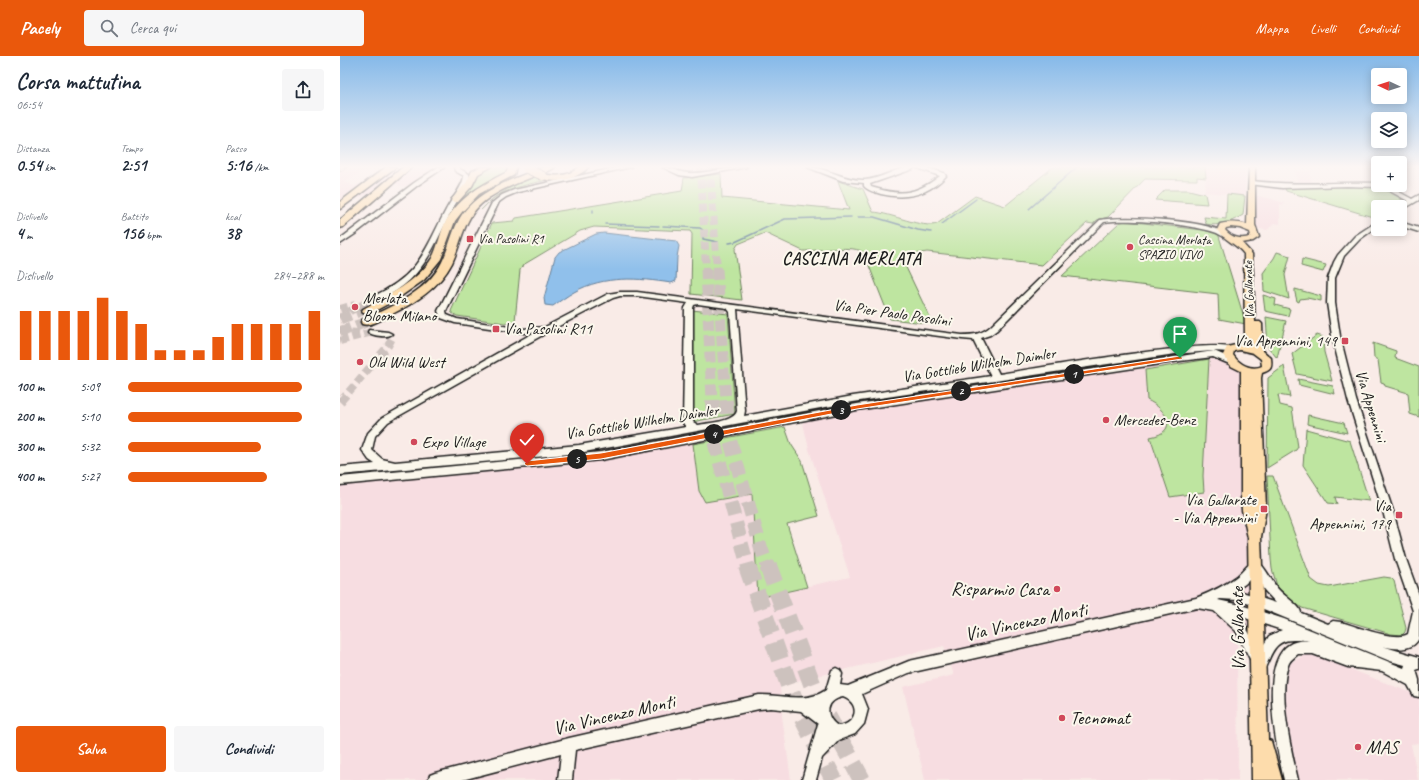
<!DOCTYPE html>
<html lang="it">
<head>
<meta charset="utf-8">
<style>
	body { margin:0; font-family:Caveat,sans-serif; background:#f6f6f7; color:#1f2937; height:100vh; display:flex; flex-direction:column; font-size:15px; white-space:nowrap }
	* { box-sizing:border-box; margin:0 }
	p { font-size:13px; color:#747a83 }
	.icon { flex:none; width:22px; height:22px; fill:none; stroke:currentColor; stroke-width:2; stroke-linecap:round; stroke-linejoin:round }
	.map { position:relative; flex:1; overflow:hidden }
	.sheet { display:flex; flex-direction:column; background:#fff; width:340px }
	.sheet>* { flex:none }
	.needle { width:26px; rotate:274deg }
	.controls { position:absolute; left:1031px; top:12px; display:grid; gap:8px }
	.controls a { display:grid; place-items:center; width:36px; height:36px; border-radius:4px; background:#fff; box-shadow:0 2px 10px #0003; font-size:20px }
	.pin { position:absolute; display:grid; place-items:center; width:34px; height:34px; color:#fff; margin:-41px -17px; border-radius:50% 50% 50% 0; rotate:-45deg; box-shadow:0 0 4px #0007 }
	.pin .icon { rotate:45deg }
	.km { position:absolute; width:20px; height:20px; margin:-10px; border-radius:50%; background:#222; color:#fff; font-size:11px; line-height:20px; text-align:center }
	.round { display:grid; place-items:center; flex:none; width:42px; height:42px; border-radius:4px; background:#f6f6f7 }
	.head { display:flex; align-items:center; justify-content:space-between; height:68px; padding:0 16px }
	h1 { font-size:22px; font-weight:800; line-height:30px }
	.stats { display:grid; grid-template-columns:repeat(3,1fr); gap:6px; height:68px; padding:4px 16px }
	.stats div { display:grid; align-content:center }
	.stats b { font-size:17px; font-weight:800 }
	.stats small { font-size:11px; font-weight:400 }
	.stats p { font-size:11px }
	.chart { height:112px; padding:8px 16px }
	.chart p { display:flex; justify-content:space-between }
	.chart svg { width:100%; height:72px; margin-top:4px; stroke:#ea580c; stroke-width:6 }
	.cta { display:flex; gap:8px; margin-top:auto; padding:8px 16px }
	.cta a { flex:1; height:46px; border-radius:4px; background:#ea580c; color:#fff; font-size:16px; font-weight:800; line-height:46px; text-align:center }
	.cta a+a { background:#f6f6f7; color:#1f2937 }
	ul { padding:0 16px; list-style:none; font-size:13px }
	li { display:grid; grid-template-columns:64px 48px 1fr; align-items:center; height:30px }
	li i { height:10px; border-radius:5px; background:#ea580c }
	header { display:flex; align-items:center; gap:24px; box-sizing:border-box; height:56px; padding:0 20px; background:#ea580c; color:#fff }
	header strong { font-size:19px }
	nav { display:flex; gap:22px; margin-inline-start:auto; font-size:14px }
	.search { width:280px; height:36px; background:#f6f6f7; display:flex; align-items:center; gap:10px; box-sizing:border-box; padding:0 14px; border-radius:4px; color:#747a83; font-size:15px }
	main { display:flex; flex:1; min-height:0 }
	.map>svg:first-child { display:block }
	.built { fill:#f7dde1 }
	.green { fill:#bee5a0; stroke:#6d805e }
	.water { fill:#90c0eb; stroke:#627e98 }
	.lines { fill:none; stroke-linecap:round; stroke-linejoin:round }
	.stream { stroke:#627e98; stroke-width:1.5 }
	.minor-tunnel-far1 { stroke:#cdc2be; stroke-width:8; stroke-dasharray:8 4; stroke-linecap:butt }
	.minor-tunnel { stroke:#cdc2be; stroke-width:10; stroke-dasharray:10 5; stroke-linecap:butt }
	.highway-tunnel-far3 { stroke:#cdc2be; stroke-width:8; stroke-dasharray:8 4.5; stroke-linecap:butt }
	.highway-tunnel-far2 { stroke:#cdc2be; stroke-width:11; stroke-dasharray:11 5.5; stroke-linecap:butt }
	.highway-tunnel-far1 { stroke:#cdc2be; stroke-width:14; stroke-dasharray:14 7; stroke-linecap:butt }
	.highway-tunnel { stroke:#cdc2be; stroke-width:18; stroke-dasharray:18 9; stroke-linecap:butt }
	.minor-casing { stroke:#1c1c1c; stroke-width:3 }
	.major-casing { stroke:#1c1c1c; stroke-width:3 }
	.highway-casing { stroke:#1c1c1c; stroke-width:3 }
	.minor { fill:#fbf7ec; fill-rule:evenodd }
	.major { fill:#fddcac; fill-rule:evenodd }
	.highway { fill:#fddcac; fill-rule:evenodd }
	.rail-casing { stroke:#1c1c1c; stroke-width:2.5 }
	.rail { stroke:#fbf7ec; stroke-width:1.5; stroke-dasharray:5; stroke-linecap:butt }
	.highway-bridge-casing { stroke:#1c1c1c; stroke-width:10; stroke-linecap:butt }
	.highway-bridge { stroke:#fddcac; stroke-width:8 }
	.route { fill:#ea580c; stroke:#fff }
	.poi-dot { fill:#d1495b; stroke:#fbf7ec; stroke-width:1.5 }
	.labels { text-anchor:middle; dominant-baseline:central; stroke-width:4; stroke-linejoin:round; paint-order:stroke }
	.far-poi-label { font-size:13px; fill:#1c1c1c; stroke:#fbf7ec; text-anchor:start }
	.far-street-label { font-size:13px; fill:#1c1c1c; stroke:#fbf7ec }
	.poi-label { font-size:16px; fill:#1c1c1c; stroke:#fbf7ec; text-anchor:start }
	.street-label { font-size:16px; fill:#1c1c1c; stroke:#fbf7ec }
	.far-district-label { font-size:17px; font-weight:bold; letter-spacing:1px; fill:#1c1c1c; stroke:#fbf7ec }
	.near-poi-label { font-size:19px; fill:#1c1c1c; stroke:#fbf7ec; text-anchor:start }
	.near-street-label { font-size:19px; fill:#1c1c1c; stroke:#fbf7ec }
</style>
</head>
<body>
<header>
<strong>Pacely</strong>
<div class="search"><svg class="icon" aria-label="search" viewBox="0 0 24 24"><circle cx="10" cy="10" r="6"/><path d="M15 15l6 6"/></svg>Cerca qui</div>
<nav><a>Mappa</a><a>Livelli</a><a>Condividi</a></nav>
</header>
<main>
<section class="sheet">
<div class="head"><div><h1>Corsa mattutina</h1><p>06:54</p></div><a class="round"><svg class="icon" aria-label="share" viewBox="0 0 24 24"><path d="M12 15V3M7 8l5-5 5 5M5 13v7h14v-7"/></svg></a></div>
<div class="stats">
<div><p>Distanza</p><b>0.54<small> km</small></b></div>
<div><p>Tempo</p><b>2:51</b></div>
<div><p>Passo</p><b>5:16<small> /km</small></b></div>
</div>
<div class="stats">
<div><p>Dislivello</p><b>4<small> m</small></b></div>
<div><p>Battito</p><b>156<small> bpm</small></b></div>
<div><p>kcal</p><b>38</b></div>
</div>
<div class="chart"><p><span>Dislivello</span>284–288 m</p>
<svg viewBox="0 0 160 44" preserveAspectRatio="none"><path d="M5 44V14M15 44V14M25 44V14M35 44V14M45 44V6M55 44V14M65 44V22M75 44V38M85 44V38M95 44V38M105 44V30M115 44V22M125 44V22M135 44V22M145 44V22M155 44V14"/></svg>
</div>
<ul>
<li><b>100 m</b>5:09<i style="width:89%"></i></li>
<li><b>200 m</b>5:10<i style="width:89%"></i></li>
<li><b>300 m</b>5:32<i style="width:68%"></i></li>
<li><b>400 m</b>5:27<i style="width:71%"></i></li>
</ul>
<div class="cta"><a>Salva</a><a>Condividi</a></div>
</section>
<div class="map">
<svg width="1079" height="724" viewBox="0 0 1079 724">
	<rect width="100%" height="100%" fill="#f9ebe7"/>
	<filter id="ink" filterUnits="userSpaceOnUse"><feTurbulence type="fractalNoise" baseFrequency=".025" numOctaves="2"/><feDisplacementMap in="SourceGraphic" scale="8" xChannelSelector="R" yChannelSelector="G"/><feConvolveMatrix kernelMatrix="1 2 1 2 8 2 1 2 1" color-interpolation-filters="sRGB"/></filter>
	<g filter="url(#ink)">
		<g class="built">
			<path d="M29,111L5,126L14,130L65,111H101L65,131L56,128L0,149V112Z"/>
			<path d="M865,111H906L905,140L864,136L866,122Z"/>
			<path d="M955,114L972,116L970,118L972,129H958Z"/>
			<path d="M913,139L928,142L944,147L943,149L940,148V168L935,167L927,174L913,172Z"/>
			<path d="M875,301L880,302L903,315L912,480L913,575L895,569L897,583L898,724H585L563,631L614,619L604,590L440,629L442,660L451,724H0V426L242,407L353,384L359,435L412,438L418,541L510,521L469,393L462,363L518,353L843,304Z"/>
			<path d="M969,597L1074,638L1079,644V687L1071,688L1078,724H958L949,684L946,642V614L949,607Z"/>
		</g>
		<g class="green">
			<path d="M152,111H167L170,113L168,117C150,127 125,136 113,154H111C120,138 134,115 152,111Z"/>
			<path d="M713,111H865L866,122L857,121V124L805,123L768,161L757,164L753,168L747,167L702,209L587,196L568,199L562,203L593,268L550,263L524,197C516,188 476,195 463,195L425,177L398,188L395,193L402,244L351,238L352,178L350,175L254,171L240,175L183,209L180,214L175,265L171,268L117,260L112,257L111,255L152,167L174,165L176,162L342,135L344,122L381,118L382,142L509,154L498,125L523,133L533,156C551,157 583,173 597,168L635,140L665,150Z"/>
			<path d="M242,117H246C217,123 183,126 156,140C150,144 146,150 141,154C153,140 180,124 199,120C213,117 228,123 242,117Z"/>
			<path d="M1007,130C1021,130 1056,130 1062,145L1052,151H1038V160L1036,162L946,135L945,132Z"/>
			<path d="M825,134H849L865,138L867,148L815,144Z"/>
			<path d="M887,138L905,140L903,159C893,165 879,171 866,168L864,161L886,163Z"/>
			<path d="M786,165L863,174L878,177L906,268L879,263L878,238L722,220L780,166Z"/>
			<path d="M937,196L950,200L945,219L949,243L924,235L923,217L934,202Z"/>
			<path d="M962,203L986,209L983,216L961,210Z"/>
			<path d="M955,233L981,240V245L967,242L960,243L959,246L957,245L955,237Z"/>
			<path d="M923,239L936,243L935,249L950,253L948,260L925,255Z"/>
			<path d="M352,254L388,258L395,358L352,366Z"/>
			<path d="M926,261L946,265L937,302L928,291Z"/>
			<path d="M977,279L983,281L984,296L992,325L957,318L952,298Z"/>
			<path d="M1033,287L1056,295L1055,302L1079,311V361L1070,358L1068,337L1045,330L1044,327L1041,326L1038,304L1034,302Z"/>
			<path d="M833,298L835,301L605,334L602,333Z"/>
			<path d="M869,303L863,420L864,436L830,441L810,381C840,376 827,353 807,344L805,314Z"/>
			<path d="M944,310L950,341L938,339L940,349L952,352L958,391L956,394L927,412L928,322Z"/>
			<path d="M958,323L993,330L995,338L959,329Z"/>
			<path d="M595,332L597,336L524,346L380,374V371L514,345Z"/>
			<path d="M968,359L1004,367L1007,377L967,368Z"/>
			<path d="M445,371L451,388L462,405L479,460L447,468L467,531L418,542L412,438L365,446L359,435L353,388Z"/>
			<path d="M966,373L1010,385L1029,445L995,441L997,448L988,447L963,409Z"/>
			<path d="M927,420H933L971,523L979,529L989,531L1044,521L1051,522L1054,525L1066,572L1065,576L1062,579L1051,578L962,552L952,545L937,530L932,513L931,503Z"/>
		</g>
		<path class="water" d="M264,177L336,185L339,190L337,201L336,225L331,227C299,222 264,219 234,236C227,240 220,245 213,250L205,249L204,242L215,201L219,196L256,178Z"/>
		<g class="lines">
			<g class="stream">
				<path d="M689,153L737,111"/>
				<path d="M253,154V156"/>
				<path d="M518,161H534L578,174L591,176"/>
				<path d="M265,168L319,170"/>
				<path d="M602,168L636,143"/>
				<path d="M323,170L360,172L363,174V183L378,186"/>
				<path d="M389,187L395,186L445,163L511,161"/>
			</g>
			<g class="minor-tunnel-far1">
				<path d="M0,253L15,249"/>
				<path d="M0,263L10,255L35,243"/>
				<path d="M0,273L7,276L19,277"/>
				<path d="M0,285L32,276"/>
				<path d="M1,345L48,290L52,282L48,278"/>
			</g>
			<path class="minor-tunnel" d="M0,346L2,344"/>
			<g class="highway-tunnel-far3">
				<path d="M361,111L366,214"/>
				<path d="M370,111L377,214"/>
			</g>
			<g class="highway-tunnel-far2">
				<path d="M366,213L372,345"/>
				<path d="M377,213L386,345"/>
				<path d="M0,263L28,252"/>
				<path d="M0,276L26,266"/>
			</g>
			<g class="highway-tunnel-far1">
				<path d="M372,344L374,385L408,511"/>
				<path d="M386,344L389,381L421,492L428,511"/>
			</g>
			<g class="highway-tunnel">
				<path d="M407,510L456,649L494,724"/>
				<path d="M428,510L477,641L522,724"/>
			</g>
			<defs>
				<g id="minor">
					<path d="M98,111H105L78,129L15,178L0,188V183L74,127Z"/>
					<path d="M114,111H120V113L129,118C132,128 119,141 114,150C95,186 87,218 49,239C44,241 38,246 32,245V241C81,218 84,195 107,152C112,142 123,131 124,120L115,115Z"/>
					<path d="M279,111H291L178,136L166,141L159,146L106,255L107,259L117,263L184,273L205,271L268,238L280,236H297L622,279C634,279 642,278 651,270L760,164C781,159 873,164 888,179L885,181C881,180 878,177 874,176C849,168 789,162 764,166L657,274L650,279L641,282L659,318C688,314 881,280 894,293L890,296L872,295L835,298L513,346L239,397L0,419V411L35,408L29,404L22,394L28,377L42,362L195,276L184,277L115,267L101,262L98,255L152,147L162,139L174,134ZM280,240H297L348,247L345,252L343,367L346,371L239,389L55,406L42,403L33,395L32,394L35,380L48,366L217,271L273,242ZM358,248L387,252L390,256L397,355C394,366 368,367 358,369L353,366V252L354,249ZM397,253L622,283L633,284L651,320L513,340L404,360L405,355Z"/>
					<path d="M322,111C332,111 341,118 352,117C370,117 388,111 407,111L352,121L339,119Z"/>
					<path d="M467,111C487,111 504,125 525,124C542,123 556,111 573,111V113L530,128L531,131C561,140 575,139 600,120L575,111H585L604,117L606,120C588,139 566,144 541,138C535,136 528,135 524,130V127L503,125Z"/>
					<path d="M912,125C954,130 996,126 1038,127V129L1050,131L1072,143L1079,139V144L1060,155L1059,151L1068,145L1046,133L1038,131L1007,130L942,132L910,128V126Z"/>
					<path d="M1038,165V170L1020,183L1004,200L995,222V247L1000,280L1016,344L1053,455L1066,503L1079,539V582C1073,596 1054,593 1042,590L1079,601V613L1076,614L1079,624V641L1074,640L1068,629L1042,615L1008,611L973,598H958C955,601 951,603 949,607C937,635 951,694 958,724H944C937,693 910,577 970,585C964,583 962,584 955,584C935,583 932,597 925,612L921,614L917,612L915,608L916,604L914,605L910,603L896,575L874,555L857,552L569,617L522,638L528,653L524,668L515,678L499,684L482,702L476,724H462L478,668L461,655L431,652L419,653L235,694L232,724H218L221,698L122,724H88L90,719L95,717L229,682L419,639C441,638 466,648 486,634L492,614L496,612L500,614L502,618L500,629L508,630L569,605L856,542C871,536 884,530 896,521C903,516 908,507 916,504C923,507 932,526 938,533C944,540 961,550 961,557L988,568L993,565L1001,566C1015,570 1056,586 1068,578L1073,555L1055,503L1043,455L1008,344L992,280L987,247L988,222L994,206L998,199L1015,180ZM915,518L924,534L936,547L896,534L905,528ZM880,543L897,544L916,550L1050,605L1065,609L1064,612L944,563L901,549L878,544ZM896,559L942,574L929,580L919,597L904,567ZM503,641C522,648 516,669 498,670C484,661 485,644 503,641Z"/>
					<path d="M1060,166L1079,172V176L1060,170Z"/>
					<path d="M29,274L48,276L52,278C47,282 33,280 28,276Z"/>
					<path d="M874,295L895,304L896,306L892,309L873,301L840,305L517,354L261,404L0,429V421L261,396L517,348Z"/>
				</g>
				<path id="major" d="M909,111H915V169L919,181L913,185L902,187L912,198L915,266H920L922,268L923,295L931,302C932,311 932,314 922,317L921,322L926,453L921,481L928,684L931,685L942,724H912L908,482L902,454L901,441V315L891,310L883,299L887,291L900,288L905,284L904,198C897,188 884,184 877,174L880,168C890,166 898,166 907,169ZM891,171L900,172L910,176L911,180C901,185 891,181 885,174L886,172ZM900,294L913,297L921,303L922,310C911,315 899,308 893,299L894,295Z"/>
				<g id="highway">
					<path d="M46,111H56L0,153V146Z"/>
					<path d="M63,111H72L3,171L0,172V164Z"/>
					<path d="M140,111H151L138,118L132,130L118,146H112L111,144L126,127L132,115Z"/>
					<path d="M168,111H176L174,119L139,138L122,156L115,165L101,203L84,224L57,243L31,257H23L22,255L23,253C47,240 77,226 92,202C98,191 100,177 106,165C120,140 144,128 167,116Z"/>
					<path d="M203,111H215C209,116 200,118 192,121C175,128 156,135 141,148C123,164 122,186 112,207C99,232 75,247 50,259C42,263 31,271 22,268L21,266L22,264C51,251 87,236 102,206C111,188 113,167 128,151C148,130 177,122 203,111Z"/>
					<path d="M239,111H248C239,123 211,130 199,120L203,118C215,121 230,120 239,111Z"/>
				</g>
			</defs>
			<use href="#minor" class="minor-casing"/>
			<use href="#major" class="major-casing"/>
			<use href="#highway" class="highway-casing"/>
			<use href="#minor" class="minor"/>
			<use href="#major" class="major"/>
			<use href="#highway" class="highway"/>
			<defs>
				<path id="rail" d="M0,114L6,111"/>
			</defs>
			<use href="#rail" class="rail-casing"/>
			<use href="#rail" class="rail"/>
			<defs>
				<path id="highway-bridge" d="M187,113L203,120"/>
			</defs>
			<use href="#highway-bridge" class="highway-bridge-casing"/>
			<use href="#highway-bridge" class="highway-bridge"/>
		</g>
	</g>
	<linearGradient id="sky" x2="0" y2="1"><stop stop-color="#85b9e9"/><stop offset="0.52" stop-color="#fcf6f4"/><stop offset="1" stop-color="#fcf6f4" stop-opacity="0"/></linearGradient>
	<rect width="1079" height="213" fill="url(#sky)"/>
	<path class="route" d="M840,300L843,302L842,303L517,353L261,403L187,410L184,408L187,405L261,397L517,349Z"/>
	<g class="poi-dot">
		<rect x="126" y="179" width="8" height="8" rx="2"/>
		<circle cx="790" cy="191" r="4"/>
		<circle cx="15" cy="251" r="4"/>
		<rect x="152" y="269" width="8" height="8" rx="2"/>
		<rect x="1001" y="281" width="8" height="8" rx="2"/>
		<circle cx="20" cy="306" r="4"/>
		<circle cx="766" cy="364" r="4"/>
		<circle cx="74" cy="386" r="4"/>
		<rect x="920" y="449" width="8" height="8" rx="2"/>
		<rect x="1055" y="455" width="8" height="8" rx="2"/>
		<circle cx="717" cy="533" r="4"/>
		<circle cx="722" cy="662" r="4"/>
		<circle cx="1018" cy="691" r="4"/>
	</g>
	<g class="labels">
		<g class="far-poi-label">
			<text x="138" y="183">Via Pasolini R1</text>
			<text x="798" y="184">Cascina Merlata<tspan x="798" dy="15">SPAZIO VIVO</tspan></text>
		</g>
		<g class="far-street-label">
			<text transform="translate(909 234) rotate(-92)">Via Gallarate</text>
		</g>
		<g class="poi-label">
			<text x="23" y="242">Merlata<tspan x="23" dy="18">Bloom Milano</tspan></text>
			<text x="164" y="273">Via Pasolini R11</text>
			<text x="997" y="285" text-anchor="end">Via Appennini, 149</text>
			<text x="28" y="306">Old Wild West</text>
			<text x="774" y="364">Mercedes-Benz</text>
			<text x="82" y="386">Expo Village</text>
			<text x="916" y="444" text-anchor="end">Via Gallarate<tspan x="916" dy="18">- Via Appennini</tspan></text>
			<text x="1051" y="450" text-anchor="end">Via<tspan x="1051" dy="18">Appennini, 179</tspan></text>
		</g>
		<g class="street-label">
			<text transform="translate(552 257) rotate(8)">Via Pier Paolo Pasolini</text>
			<text transform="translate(639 309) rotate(-9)">Via Gottlieb Wilhelm Daimler</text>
			<text transform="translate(1031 350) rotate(73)">Via Appennini</text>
			<text transform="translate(302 366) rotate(-9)">Via Gottlieb Wilhelm Daimler</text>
		</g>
		<g class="far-district-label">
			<text x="512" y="202">CASCINA MERLATA</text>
		</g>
		<g class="near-poi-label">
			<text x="709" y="533" text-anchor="end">Risparmio Casa</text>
			<text x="730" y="662">Tecnomat</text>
			<text x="1026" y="691">MAS</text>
		</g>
		<g class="near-street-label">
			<text transform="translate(686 566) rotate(-12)">Via Vincenzo Monti</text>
			<text transform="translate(898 573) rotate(-91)">Via Gallarate</text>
			<text transform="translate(274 659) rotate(-13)">Via Vincenzo Monti</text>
		</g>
	</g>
</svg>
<div class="controls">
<a><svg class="needle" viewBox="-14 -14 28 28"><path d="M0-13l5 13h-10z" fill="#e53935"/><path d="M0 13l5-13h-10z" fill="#747a83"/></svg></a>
<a><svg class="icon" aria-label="layers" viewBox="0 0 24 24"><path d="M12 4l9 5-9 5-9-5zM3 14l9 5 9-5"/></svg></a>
<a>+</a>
<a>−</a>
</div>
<div class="pin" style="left:840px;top:302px;background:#1e9e55"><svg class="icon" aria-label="arrive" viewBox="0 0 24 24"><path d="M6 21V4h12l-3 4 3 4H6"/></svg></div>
<div class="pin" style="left:187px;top:408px;background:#d93025"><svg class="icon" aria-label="check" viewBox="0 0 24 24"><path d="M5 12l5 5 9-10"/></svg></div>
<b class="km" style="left:734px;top:318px">1</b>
<b class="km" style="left:621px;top:335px">2</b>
<b class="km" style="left:501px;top:354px">3</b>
<b class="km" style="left:374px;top:378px">4</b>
<b class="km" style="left:237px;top:403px">5</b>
</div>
</main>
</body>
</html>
